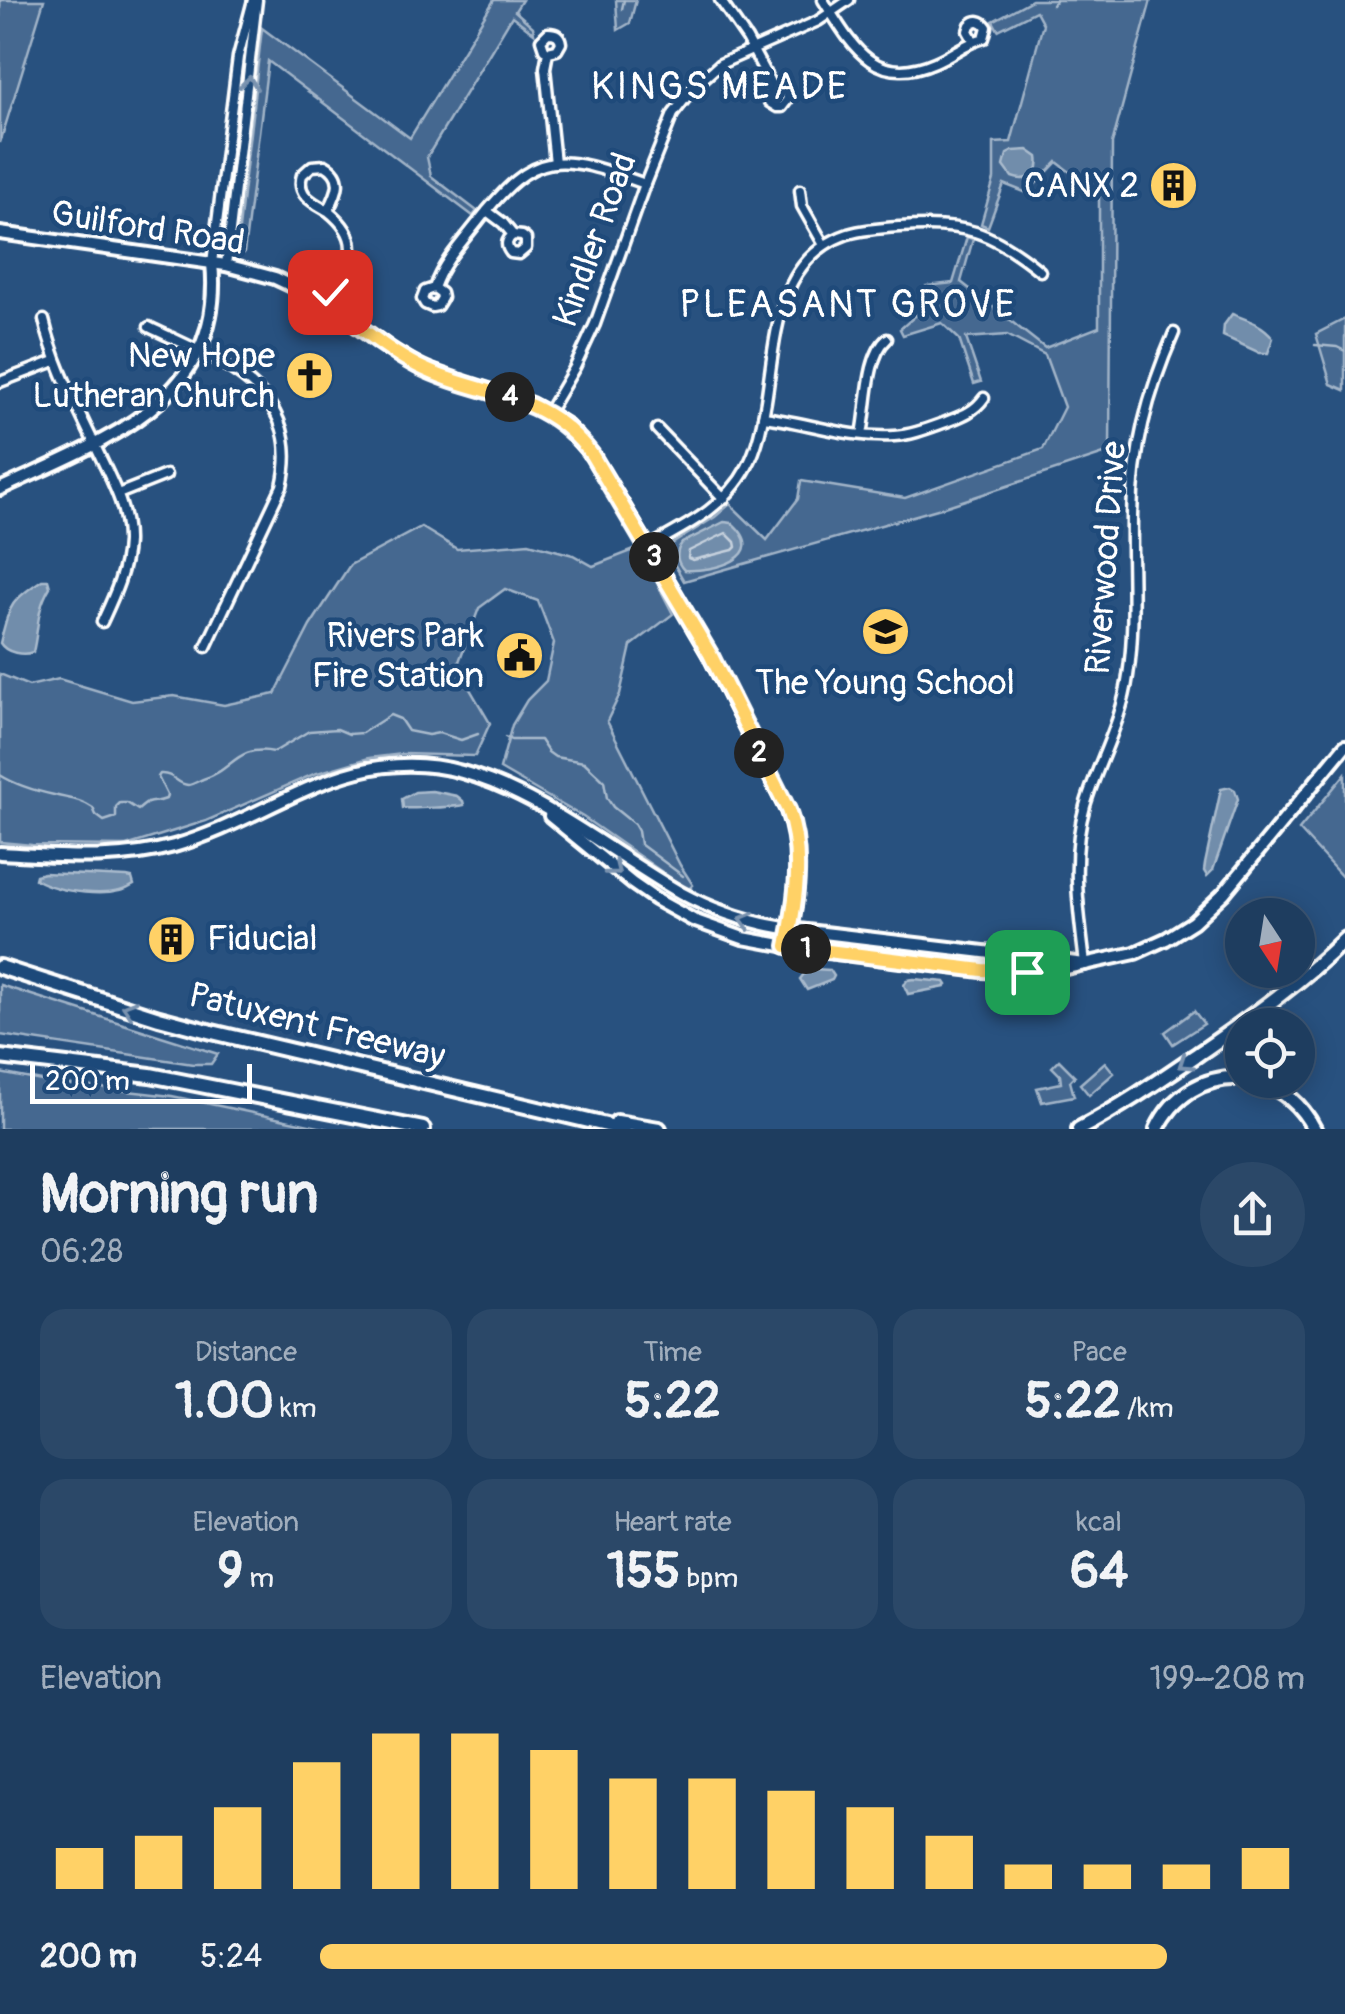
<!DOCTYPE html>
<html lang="en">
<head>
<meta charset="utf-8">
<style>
	body { margin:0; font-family:Pangolin,sans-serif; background:#2b4868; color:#f1f3f6; height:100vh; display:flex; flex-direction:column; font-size:38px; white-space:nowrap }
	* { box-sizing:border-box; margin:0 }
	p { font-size:32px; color:#a1aebd }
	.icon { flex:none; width:55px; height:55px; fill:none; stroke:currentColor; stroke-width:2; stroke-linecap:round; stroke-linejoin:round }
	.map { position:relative; height:1129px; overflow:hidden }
	.side { display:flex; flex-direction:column; background:#1e3d5f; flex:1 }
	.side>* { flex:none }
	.needle { width:65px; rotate:168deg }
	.controls { position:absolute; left:1225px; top:898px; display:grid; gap:20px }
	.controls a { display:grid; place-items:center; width:90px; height:90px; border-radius:50%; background:#1e3d5f; box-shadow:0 5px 25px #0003,0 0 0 2px #3c5674; font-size:50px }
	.scale { position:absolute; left:30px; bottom:25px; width:222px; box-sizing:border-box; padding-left:10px; border:5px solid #fff; border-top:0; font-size:28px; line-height:35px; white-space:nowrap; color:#fff; -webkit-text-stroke:8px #1f4a7a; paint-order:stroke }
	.pin { position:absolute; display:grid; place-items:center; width:85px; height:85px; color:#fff; margin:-42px; border-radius:20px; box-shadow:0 5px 15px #0006 }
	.km { position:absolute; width:50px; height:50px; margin:-25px; border-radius:50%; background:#222; color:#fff; font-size:28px; line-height:50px; text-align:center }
	.round { display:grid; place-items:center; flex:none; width:105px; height:105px; border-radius:52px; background:#2b4868 }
	.overview { display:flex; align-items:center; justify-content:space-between; height:170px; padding:0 40px }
	h1 { font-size:55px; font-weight:800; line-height:75px }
	.figures { display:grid; grid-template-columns:repeat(3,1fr); gap:15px; height:170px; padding:10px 40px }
	.figures div { display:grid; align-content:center; border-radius:25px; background:#2b4868; text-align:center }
	.figures b { font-size:50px; font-weight:800 }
	.figures small { font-size:28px; font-weight:400 }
	.figures p { font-size:28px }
	.chart { height:280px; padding:20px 40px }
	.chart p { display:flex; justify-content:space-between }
	.chart svg { width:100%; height:180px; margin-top:10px; stroke:#ffd166; stroke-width:6 }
	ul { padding:0 40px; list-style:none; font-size:32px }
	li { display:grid; grid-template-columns:160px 120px 1fr; align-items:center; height:75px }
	li i { height:25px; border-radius:12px; background:#ffd166 }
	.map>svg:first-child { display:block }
	.green { fill:#446890; stroke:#a2b4c8; stroke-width:2.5 }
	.water { fill:#718dab; stroke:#aabbcd; stroke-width:2.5 }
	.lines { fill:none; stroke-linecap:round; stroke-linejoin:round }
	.shore { stroke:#c6d1dd; stroke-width:2.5 }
	.stream { stroke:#aabbcd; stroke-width:2.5 }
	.street-casing { stroke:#fff; stroke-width:15 }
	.secondary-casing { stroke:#fff; stroke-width:18 }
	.highway-casing { stroke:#fff; stroke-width:20 }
	.street { stroke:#1f4a7a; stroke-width:8 }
	.secondary { stroke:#1f4a7a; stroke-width:10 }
	.highway { stroke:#1f4a7a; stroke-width:12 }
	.oneway { stroke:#7992af }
	.route-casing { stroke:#fff; stroke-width:20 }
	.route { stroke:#ffd166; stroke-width:12 }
	.labels { text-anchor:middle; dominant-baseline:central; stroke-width:9; stroke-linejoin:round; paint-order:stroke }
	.poi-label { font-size:35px; fill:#fff; stroke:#1f4a7a; text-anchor:end }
	.street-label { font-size:35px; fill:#fff; stroke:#1f4a7a }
	.neighbourhood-label { font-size:38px; letter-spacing:2.5px; fill:#fff; stroke:#1f4a7a }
</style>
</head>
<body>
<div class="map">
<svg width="1345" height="1129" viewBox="0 0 1345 1129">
	<rect width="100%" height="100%" fill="#28517f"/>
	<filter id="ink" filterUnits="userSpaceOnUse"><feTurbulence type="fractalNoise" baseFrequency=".01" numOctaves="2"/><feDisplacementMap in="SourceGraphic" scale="20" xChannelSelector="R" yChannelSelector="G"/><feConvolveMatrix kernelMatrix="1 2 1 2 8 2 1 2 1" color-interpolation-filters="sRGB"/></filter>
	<g filter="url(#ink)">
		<g class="green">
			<path d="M0,0H44L0,143Z"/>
			<path d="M494,0H522L515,11L533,27L534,33L512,16L427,157L431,176L477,211L473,216L268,61L244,253H242L237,246L262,28L410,138Z"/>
			<path d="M616,0H636L630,23L618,30Z"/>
			<path d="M1032,0H1151L1112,144L1110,452L941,508L684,581L669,555L672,544L715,517L730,504L767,540L798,499L801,481L905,498L1043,449L1064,407L1045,355L1007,335L966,338L981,382L974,384L959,339L942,323L903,335L900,329L927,306L926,286L953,283L967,237L973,239L961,282L1045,348L1099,327V194L1057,162L1027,193L1004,184L988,227L981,224L994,179V143L1011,142L1043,24L1036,11L998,30L993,21Z"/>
			<path d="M1345,319V390L1331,384L1316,334Z"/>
			<path d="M421,527L457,549L529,543L573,555L593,566L639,548L673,614L631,646L620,694L607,721L680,865L693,885L688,890L583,817L500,769L512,725L527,700L546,681L554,643L538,601L505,589L479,608L457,667L490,723L475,756L403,754L369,758L314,774L206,821L126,846L32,845L0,842V674L29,686L59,679L132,701L174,696L224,705L275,694L310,626L350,565Z"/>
			<path d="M1345,774V880L1299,830Z"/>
			<path d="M0,985L218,1054L211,1064H193L0,1035Z"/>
			<path d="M1194,1011L1204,1024L1173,1044L1165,1032Z"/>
			<path d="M1059,1060L1075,1076L1070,1081L1074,1096L1042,1102L1037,1088L1061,1083L1060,1075L1052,1067Z"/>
			<path d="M1105,1062L1114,1073L1089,1095L1080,1084Z"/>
			<path d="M0,1073L47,1082L172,1096L328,1129H0Z"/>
		</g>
		<g class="water">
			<path d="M1028,150L1038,157C1041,174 1028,183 1012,177L1004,166L1007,154L1013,151Z"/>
			<path d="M1232,314C1246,319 1264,325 1273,338L1268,353H1260L1223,336L1224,325Z"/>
			<path d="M724,522L732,523C772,558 712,572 684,570C676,562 675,552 682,543Z"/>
			<path d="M42,580H48L50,587C36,610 39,628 33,652C23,656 6,653 0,643C10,605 9,602 42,580Z"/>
			<path d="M1230,787L1235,790L1238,799L1213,870L1207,876L1204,871L1205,864L1221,789Z"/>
			<path d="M432,791L457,796L463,801L464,805C458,807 410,809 403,808L402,799L415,792Z"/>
			<path d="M44,873L127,877L132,878L134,885C112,900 57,892 35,879L36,875Z"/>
			<path d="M813,969L830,970L834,976L832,980L807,990L800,979L804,974Z"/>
			<path d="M914,979L945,982L947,985L945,987L908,994L904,985L907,980Z"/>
		</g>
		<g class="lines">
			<path class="shore" d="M726,533L735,542L736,547L733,550L693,560L688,558L689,551Z"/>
			<g class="stream">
				<path d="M0,2V7"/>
				<path d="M1052,5L1056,0"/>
				<path d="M622,9L624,0"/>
				<path d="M1315,345L1337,347L1345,351"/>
				<path d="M505,737L511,740H540L548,752L555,757L584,762L600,777L604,781L607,798L613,807L634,824L638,831L640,844L683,876"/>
				<path d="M0,775C16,785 36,791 54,795C69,799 80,799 93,808L96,815L104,821L116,817V807L120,803H127L138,810C152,797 151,805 166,799L167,795L158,777L160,774C174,773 177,785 188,785C192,785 200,780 203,779C234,770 236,744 274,752L309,731L337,729L349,734L362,733L390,715L400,719L408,731L428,735L439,733L461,740L478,734"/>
			</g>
			<defs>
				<g id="street">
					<path d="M720,0L747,39L773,88L768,94L769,102L777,107H782L788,99L786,91L783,88H773"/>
					<path d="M823,0C851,44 873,89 935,62C954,54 965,43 984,38L987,27C982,20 976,19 970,25L968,31L972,38"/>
					<path d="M548,52L544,49L541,40L548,33C556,33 560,35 561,43L557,50L548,52L545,68L555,163"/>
					<path d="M800,190L802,206L824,245"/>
					<path d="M487,211L503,223L513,235L522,236L526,239V248L519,254L511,253C505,246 506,240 513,235"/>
					<path d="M212,263L238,57L253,0"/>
					<path d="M226,265L257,0"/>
					<path d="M434,288L441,293L442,298L437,306L432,307L425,304L422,299L425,291L434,288C442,264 461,243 477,223C536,147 559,153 645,184"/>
					<path d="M324,301C347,265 369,244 328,211C337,193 346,177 325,165L312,166L302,175C296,195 312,202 328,211"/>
					<path d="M44,320C54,363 74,401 93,441C107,473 128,505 127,542C126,571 114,596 102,622"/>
					<path d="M149,327C219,361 305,389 282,486L206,647"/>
					<path d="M0,382L55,361"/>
					<path d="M548,413L575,367L595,324L645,184L673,114L695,86L720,64L818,21L849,0"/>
					<path d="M763,417C806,422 850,439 894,436C912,435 929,428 946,422C961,416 974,412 984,398"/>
					<path d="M657,429L724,499"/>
					<path d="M862,434C868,408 866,357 887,339"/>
					<path d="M118,494L166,475"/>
					<path d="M648,547C686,526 726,507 747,467C758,447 762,424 766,401C776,338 776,258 848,234C865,229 883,228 900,227C964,222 991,231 1040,271"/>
					<path d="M1085,964C1079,911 1070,858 1085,806C1098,762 1122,722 1128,676C1136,624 1131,570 1132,517C1133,450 1147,395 1174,333"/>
				</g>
				<g id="secondary">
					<path d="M0,233L226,265L275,278L324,301L390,349L422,368L531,404L565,424L592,455L648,547L709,654L787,810C804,853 796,902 787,946"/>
					<path d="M0,489C102,441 226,401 212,263"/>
					<path d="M550,816L632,883L655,899L693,920L743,938L787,946L982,970L1027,973L1052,971L1135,953L1166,939L1193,922L1224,893L1345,746"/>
					<path d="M0,853C59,856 116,862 174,846C275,817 348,741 462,772C541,794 611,853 681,893C716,912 751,923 790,929L1085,964"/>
				</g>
				<g id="highway">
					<path d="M0,967L159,1018L212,1032L623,1129"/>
					<path d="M0,1057L150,1075L423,1129"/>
					<path d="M1256,1080C1283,1089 1301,1104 1314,1129"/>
					<path d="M617,1122L659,1129"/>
					<path d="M1079,1129C1123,1106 1163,1078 1204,1050C1253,1016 1302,981 1345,939"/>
					<path d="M1157,1129C1173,1095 1205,1076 1242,1078"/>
				</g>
			</defs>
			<use href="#street" class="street-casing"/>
			<use href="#secondary" class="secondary-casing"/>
			<use href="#highway" class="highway-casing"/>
			<use href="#street" class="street"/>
			<use href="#secondary" class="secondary"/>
			<use href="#highway" class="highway"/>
		</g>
		<defs><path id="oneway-chevron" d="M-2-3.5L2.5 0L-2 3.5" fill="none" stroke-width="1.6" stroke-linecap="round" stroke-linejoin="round" transform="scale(2.5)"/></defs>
		<g class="oneway">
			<use href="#oneway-chevron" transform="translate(249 83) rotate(-83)"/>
			<use href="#oneway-chevron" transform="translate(614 869) rotate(38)"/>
			<use href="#oneway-chevron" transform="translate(746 920) rotate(-164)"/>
			<use href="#oneway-chevron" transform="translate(129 1008) rotate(-162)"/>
			<use href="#oneway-chevron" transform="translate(1185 1063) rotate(146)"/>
		</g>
	</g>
	<g class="lines" filter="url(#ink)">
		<defs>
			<path id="route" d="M330,292L324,301C355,322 384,349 418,366C484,399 543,389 592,455L710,654L788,810C804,853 796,902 787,946L982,970L1027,972"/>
		</defs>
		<use href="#route" class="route-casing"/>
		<use href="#route" class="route"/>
	</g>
	<defs>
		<symbol id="building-disc" viewBox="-11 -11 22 22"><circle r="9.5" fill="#ffd166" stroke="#1f4a7a"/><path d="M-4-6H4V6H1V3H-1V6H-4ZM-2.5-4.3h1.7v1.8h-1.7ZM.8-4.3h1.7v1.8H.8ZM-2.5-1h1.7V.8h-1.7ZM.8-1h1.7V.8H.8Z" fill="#111"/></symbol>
		<symbol id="church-disc" viewBox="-11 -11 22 22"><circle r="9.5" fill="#ffd166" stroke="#1f4a7a"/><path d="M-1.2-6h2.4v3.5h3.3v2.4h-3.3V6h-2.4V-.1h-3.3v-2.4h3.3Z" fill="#111"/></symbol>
		<symbol id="school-disc" viewBox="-11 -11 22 22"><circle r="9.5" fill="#ffd166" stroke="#1f4a7a"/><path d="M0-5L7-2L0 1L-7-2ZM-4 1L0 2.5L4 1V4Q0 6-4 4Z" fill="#111"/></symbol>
		<symbol id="civic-disc" viewBox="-11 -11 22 22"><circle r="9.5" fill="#ffd166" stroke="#1f4a7a"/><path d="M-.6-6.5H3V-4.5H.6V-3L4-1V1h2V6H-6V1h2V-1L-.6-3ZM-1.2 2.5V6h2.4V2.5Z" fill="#111"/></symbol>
	</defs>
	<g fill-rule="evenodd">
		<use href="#building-disc" x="1146" y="158" width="55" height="55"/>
		<use href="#church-disc" x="282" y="348" width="55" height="55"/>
		<use href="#school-disc" x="858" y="604" width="55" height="55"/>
		<use href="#civic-disc" x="492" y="628" width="55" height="55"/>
		<use href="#building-disc" x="144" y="912" width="55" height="55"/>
	</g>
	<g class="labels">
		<g class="poi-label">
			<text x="1139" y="186">CANX 2</text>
			<text x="275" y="356">New Hope<tspan x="275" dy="40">Lutheran Church</tspan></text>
			<text x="484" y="636">Rivers Park<tspan x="484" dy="40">Fire Station</tspan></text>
			<text x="885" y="683" text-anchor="middle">The Young School</text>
			<text x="207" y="939" text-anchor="start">Fiducial</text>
		</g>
		<g class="street-label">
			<text transform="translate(148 228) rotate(9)">Guilford Road</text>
			<text transform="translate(595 240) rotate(-70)">Kindler Road</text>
			<text transform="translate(1106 558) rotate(-86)">Riverwood Drive</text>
			<text transform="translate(317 1026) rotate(14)">Patuxent Freeway</text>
		</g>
		<g class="neighbourhood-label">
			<text x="720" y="87">KINGS MEADE</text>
			<text x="848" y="305">PLEASANT GROVE</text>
		</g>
	</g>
</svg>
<div class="controls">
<a><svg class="needle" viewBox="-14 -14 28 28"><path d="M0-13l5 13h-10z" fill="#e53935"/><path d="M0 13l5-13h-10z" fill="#a1aebd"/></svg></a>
<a><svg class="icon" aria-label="locate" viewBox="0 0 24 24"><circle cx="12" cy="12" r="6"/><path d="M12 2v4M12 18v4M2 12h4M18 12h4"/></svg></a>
</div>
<div class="scale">200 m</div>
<div class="pin" style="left:1027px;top:972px;background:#1e9e55"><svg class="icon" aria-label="arrive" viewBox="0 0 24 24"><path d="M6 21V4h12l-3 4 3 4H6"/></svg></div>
<div class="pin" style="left:330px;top:292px;background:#d93025"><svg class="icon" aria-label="check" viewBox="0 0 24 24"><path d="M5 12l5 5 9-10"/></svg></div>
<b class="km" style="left:806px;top:949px">1</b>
<b class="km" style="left:759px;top:753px">2</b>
<b class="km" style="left:654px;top:557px">3</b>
<b class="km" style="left:510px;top:397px">4</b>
</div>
<section class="side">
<div class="overview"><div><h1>Morning run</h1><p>06:28</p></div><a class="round"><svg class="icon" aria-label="share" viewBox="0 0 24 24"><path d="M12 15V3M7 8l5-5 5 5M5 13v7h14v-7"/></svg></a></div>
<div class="figures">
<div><p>Distance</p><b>1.00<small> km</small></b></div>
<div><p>Time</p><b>5:22</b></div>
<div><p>Pace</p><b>5:22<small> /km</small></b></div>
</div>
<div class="figures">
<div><p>Elevation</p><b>9<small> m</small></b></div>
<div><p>Heart rate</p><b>155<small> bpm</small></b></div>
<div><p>kcal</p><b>64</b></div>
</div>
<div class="chart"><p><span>Elevation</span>199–208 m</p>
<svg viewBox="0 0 160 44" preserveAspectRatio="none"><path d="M5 44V34M15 44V31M25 44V24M35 44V13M45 44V6M55 44V6M65 44V10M75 44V17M85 44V17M95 44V20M105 44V24M115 44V31M125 44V38M135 44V38M145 44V38M155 44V34"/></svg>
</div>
<ul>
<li><b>200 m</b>5:24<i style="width:86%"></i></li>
</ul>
</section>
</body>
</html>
